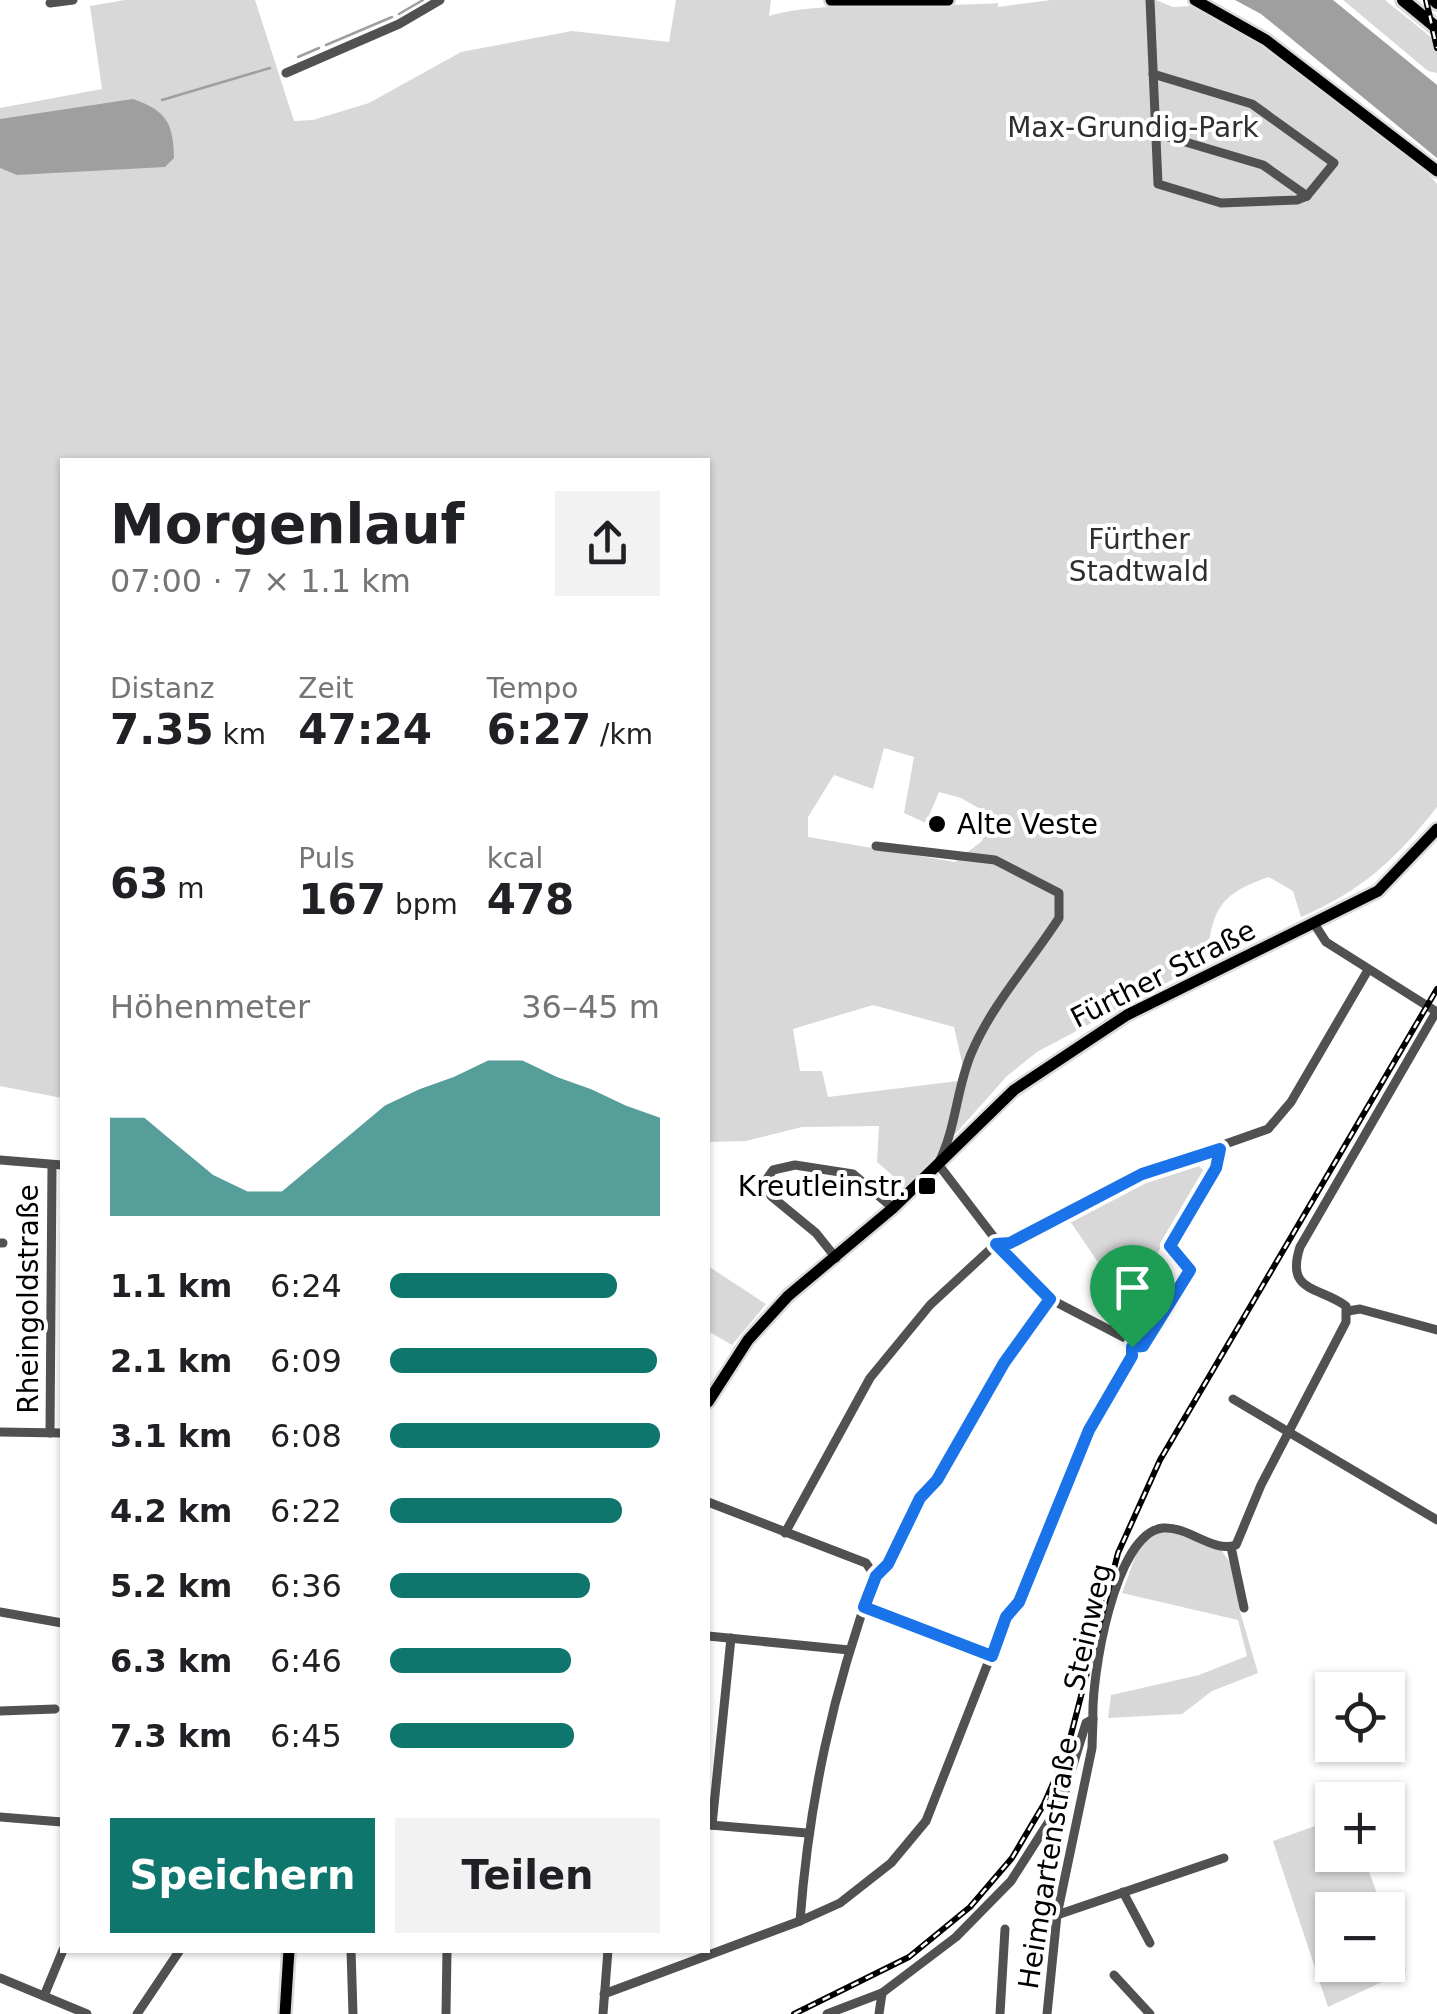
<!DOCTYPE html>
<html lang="de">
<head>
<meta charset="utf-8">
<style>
	body { margin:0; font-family:"DejaVu Sans",sans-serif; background:#f2f2f2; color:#202124; height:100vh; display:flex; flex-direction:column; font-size:38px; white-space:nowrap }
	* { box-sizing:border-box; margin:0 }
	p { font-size:32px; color:#757577 }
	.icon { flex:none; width:55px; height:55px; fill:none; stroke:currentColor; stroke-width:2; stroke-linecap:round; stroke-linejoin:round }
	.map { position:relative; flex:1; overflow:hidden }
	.panel { position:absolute; left:60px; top:458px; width:650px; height:1495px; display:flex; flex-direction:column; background:#fff; border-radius:0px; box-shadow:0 2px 8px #0004 }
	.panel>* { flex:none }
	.buttons { position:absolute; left:1315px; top:1672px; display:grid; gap:20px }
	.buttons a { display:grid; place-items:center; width:90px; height:90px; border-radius:0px; background:#fff; box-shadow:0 2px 8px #0004; font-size:50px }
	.pin { position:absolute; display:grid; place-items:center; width:85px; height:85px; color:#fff; margin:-102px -42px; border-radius:50% 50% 50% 0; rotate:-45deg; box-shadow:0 0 10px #0007 }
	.pin .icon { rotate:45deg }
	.round { display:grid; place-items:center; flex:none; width:105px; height:105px; border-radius:0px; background:#f2f2f2 }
	.overview { display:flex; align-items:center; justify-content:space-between; height:170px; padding:0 50px }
	h1 { font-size:55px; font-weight:600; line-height:75px }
	.figures { display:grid; grid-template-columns:repeat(3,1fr); gap:15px; height:170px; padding:10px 50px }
	.figures div { display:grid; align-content:center }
	.figures b { font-size:42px; font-weight:600 }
	.figures small { font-size:28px; font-weight:400 }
	.figures p { font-size:28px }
	.chart { height:280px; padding:20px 50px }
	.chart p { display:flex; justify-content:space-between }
	.chart svg { width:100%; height:180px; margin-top:10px; fill:#0f766e; opacity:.7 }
	.cta { display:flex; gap:20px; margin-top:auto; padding:20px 50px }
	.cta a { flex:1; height:115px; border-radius:0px; background:#0f766e; color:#fff; font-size:40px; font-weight:600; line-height:115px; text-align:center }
	.cta a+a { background:#f2f2f2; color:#202124 }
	ul { padding:0 50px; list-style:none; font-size:32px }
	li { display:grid; grid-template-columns:160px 120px 1fr; align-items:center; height:75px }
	li i { height:25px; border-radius:12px; background:#0f766e }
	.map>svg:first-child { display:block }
	.green { fill:#d8d8d8; fill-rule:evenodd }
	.water { fill:#9f9f9f }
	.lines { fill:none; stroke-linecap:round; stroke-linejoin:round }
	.stream { stroke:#9f9f9f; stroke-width:2.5 }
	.major-casing { stroke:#dbdbdb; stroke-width:16 }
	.highway-casing { stroke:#dbdbdb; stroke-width:18 }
	.minor { stroke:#515151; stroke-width:9 }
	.major { stroke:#000; stroke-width:11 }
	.highway { stroke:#000; stroke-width:12 }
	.rail-casing { stroke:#000; stroke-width:6 }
	.rail { stroke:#fff; stroke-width:2.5; stroke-dasharray:8; stroke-linecap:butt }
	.route-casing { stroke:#fff; stroke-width:20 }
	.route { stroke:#1a73e8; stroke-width:12 }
	.poi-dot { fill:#000; stroke:#fff; stroke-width:4 }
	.labels { text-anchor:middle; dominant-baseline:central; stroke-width:8; stroke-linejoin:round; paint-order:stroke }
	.park-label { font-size:28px; fill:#2f2f2f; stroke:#fff }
	.poi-label { font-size:28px; fill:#000; stroke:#fff; text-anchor:start }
	.street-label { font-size:28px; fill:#000; stroke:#fff }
</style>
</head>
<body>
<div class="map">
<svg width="1437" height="2014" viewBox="0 0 1437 2014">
	<rect width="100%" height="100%" fill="#fff"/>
	<g class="green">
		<path d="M125,0H255L294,121L313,120L369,103L461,52L572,31L669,42L676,0H771L769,16C820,0 936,8 998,3V7L1051,0H1156L1173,7L1190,6L1254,40L1419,163L1437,184V807C1395,860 1363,890 1301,917L1293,891L1269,877C1218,894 1212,911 1207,961L1037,1052L1007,1076L907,1188L877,1162L879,1126L802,1127L746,1141L708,1142V460H62V1098L0,1086V108L102,89L90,6ZM884,748L914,757L904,813L926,823L939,792L961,798L991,815L982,841L955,862L808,837V817L834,775L873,789ZM873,1005L954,1027L966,1080L828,1097L822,1071H800L793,1029Z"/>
		<path d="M1343,0H1385L1437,42V73L1428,71Z"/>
		<path d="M1193,1161L1208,1174L1130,1296L1106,1274L1068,1218L1113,1192Z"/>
		<path d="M708,1266L766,1304L732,1345L708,1331Z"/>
		<path d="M1160,1532L1175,1533L1222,1551L1233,1567L1239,1608L1258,1673L1212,1691L1182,1714L1108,1718L1111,1695L1199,1675L1247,1656L1238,1620L1122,1593L1139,1546Z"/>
		<path d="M1332,1820V1855H1363L1383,1910H1332V1965H1388V1922L1406,1971L1328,2007L1273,1841Z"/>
	</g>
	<g class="water">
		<path d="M1235,0H1333L1437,85V158L1261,14Z"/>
		<path d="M133,99C167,111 173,123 174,158L165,167L17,175L0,168V119Z"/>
	</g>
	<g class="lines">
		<g class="stream">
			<path d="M399,14L423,0"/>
			<path d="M326,45L392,17"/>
			<path d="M298,57L319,48"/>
			<path d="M162,100L270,68"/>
		</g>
		<defs>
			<g id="major">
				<path d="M831,0H948"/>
				<path d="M1195,0L1266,40L1437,171"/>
				<path d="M708,1402L748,1340L788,1296L893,1208L1014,1090L1127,1015L1378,891L1437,829"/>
				<path d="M285,2014L289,1950"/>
			</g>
			<g id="highway">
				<path d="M1403,0L1437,28"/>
				<path d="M1434,0L1437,3"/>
			</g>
		</defs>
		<use href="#major" class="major-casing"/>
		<use href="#highway" class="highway-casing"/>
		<g class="minor">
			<path d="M1150,0L1158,184L1221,203L1297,200L1307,196"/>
			<path d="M50,3L73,0"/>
			<path d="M286,73L399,24L440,0"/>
			<path d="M1153,74L1252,104L1334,163L1307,196L1263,165L1155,133"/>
			<path d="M876,846L995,860L1059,893V918C1030,963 992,1004 971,1054C956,1090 956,1130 938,1164L1019,1270L1050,1299L1127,1339L1132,1347L1143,1346L1190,1270L1170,1246L1216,1168L1220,1149"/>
			<path d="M1315,925L1326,942L1437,1012"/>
			<path d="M0,1160L62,1165"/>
			<path d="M0,1243H3"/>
			<path d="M836,1258L816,1233L771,1196L766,1180L773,1170L795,1165L853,1174L893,1208"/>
			<path d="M1348,1311L1360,1309L1437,1330"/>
			<path d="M1233,1399L1437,1520"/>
			<path d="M0,1432L62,1433"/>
			<path d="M50,1433L52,1165"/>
			<path d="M708,1502L866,1563L875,1576"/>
			<path d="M785,1533L870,1378L930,1305L996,1244L1011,1243L1143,1173L1268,1129L1291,1102L1368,970"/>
			<path d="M1231,1547L1244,1608"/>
			<path d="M864,1607L992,1656"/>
			<path d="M0,1612L62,1623"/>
			<path d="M708,1636L849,1650"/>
			<path d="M0,1711L55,1709"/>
			<path d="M0,1817L62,1822"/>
			<path d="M710,1825L807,1833"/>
			<path d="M712,1825L731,1638"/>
			<path d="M1123,1892L1150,1943"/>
			<path d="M1057,1915L1224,1858"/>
			<path d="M800,1921C809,1800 833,1690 875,1576L889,1564L920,1498L940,1476L1004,1363L1050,1299"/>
			<path d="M351,1950L353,2014"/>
			<path d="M1114,1975L1150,2014"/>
			<path d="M0,1978L87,2014"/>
			<path d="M604,1994L800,1921L840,1903L891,1863L926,1821L1006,1617L1019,1602L1089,1430L1132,1356V1347"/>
			<path d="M44,1996L63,1950"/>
			<path d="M137,2014L180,1950"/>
			<path d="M446,2014L447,1950"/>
			<path d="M603,2014L608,1950"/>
			<path d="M827,2014L882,1993L956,1937L1011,1881L1062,1801L1086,1723L1093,1719C1091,1678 1114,1533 1163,1528C1189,1526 1212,1553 1236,1545L1261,1485L1346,1322V1306C1319,1286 1285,1293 1300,1247L1436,1012"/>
			<path d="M879,2014L882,1993"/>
			<path d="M1000,2014L1005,1929"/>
			<path d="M1047,2014L1057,1915L1092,1748L1093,1719"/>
		</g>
		<use href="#major" class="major"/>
		<use href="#highway" class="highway"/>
		<defs>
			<g id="rail">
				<path d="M1426,0L1437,48"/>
				<path d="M794,2014L909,1957L970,1907L1012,1858L1044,1804L1066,1754L1118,1553L1160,1460L1437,989"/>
			</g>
		</defs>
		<use href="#rail" class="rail-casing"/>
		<use href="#rail" class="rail"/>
	</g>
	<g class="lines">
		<defs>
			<path id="route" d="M1220,1149L1216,1168L1170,1246L1190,1270L1143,1346L1132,1347V1356L1089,1430L1019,1602L1006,1617L992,1656L864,1607L876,1576L888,1564L920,1498L937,1480L1004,1363L1050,1299L996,1244L1010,1243L1142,1174Z"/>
		</defs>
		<use href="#route" class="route-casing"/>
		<use href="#route" class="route"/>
	</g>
	<g class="poi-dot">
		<circle cx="937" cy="824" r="10"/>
		<rect x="917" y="1176" width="20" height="20" rx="5"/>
	</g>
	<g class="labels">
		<g class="park-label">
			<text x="1133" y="127">Max-Grundig-Park</text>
			<text x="1139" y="539">Fürther<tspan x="1139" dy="32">Stadtwald</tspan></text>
		</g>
		<g class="poi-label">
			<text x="957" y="824">Alte Veste</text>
			<text x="907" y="1186" text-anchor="end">Kreutleinstr.</text>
		</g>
		<g class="street-label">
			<text transform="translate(1163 974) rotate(-27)">Fürther Straße</text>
			<text transform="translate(28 1299) rotate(-90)">Rheingoldstraße</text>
			<text transform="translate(1088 1627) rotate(-77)">Steinweg</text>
			<text transform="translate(1048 1863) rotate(-81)">Heimgartenstraße</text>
		</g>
	</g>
</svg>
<div class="buttons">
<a><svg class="icon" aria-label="locate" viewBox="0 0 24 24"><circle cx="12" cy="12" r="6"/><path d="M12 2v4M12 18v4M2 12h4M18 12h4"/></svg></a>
<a>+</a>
<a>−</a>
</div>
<div class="pin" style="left:1132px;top:1347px;background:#1e9e55"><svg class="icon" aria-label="arrive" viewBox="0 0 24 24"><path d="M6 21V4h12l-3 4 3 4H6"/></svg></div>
<section class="panel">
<div class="overview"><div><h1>Morgenlauf</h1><p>07:00 · 7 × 1.1 km</p></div><a class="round"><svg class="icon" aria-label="share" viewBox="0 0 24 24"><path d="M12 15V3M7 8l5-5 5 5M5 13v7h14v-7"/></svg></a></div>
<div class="figures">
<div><p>Distanz</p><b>7.35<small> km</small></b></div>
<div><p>Zeit</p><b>47:24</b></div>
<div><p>Tempo</p><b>6:27<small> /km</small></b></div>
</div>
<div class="figures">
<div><b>63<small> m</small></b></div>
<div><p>Puls</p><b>167<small> bpm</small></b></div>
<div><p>kcal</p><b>478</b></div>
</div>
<div class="chart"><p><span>Höhenmeter</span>36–45 m</p>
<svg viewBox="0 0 160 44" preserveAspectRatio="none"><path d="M0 44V20L10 20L20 27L30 34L40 38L50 38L60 31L70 24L80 17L90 13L100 10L110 6L120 6L130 10L140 13L150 17L160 20V44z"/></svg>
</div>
<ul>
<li><b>1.1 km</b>6:24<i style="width:84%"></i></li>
<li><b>2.1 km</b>6:09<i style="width:99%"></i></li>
<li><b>3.1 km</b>6:08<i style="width:100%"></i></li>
<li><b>4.2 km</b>6:22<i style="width:86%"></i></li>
<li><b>5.2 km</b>6:36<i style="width:74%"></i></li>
<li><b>6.3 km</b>6:46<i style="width:67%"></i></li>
<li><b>7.3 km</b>6:45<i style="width:68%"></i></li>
</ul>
<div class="cta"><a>Speichern</a><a>Teilen</a></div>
</section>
</div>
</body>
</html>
